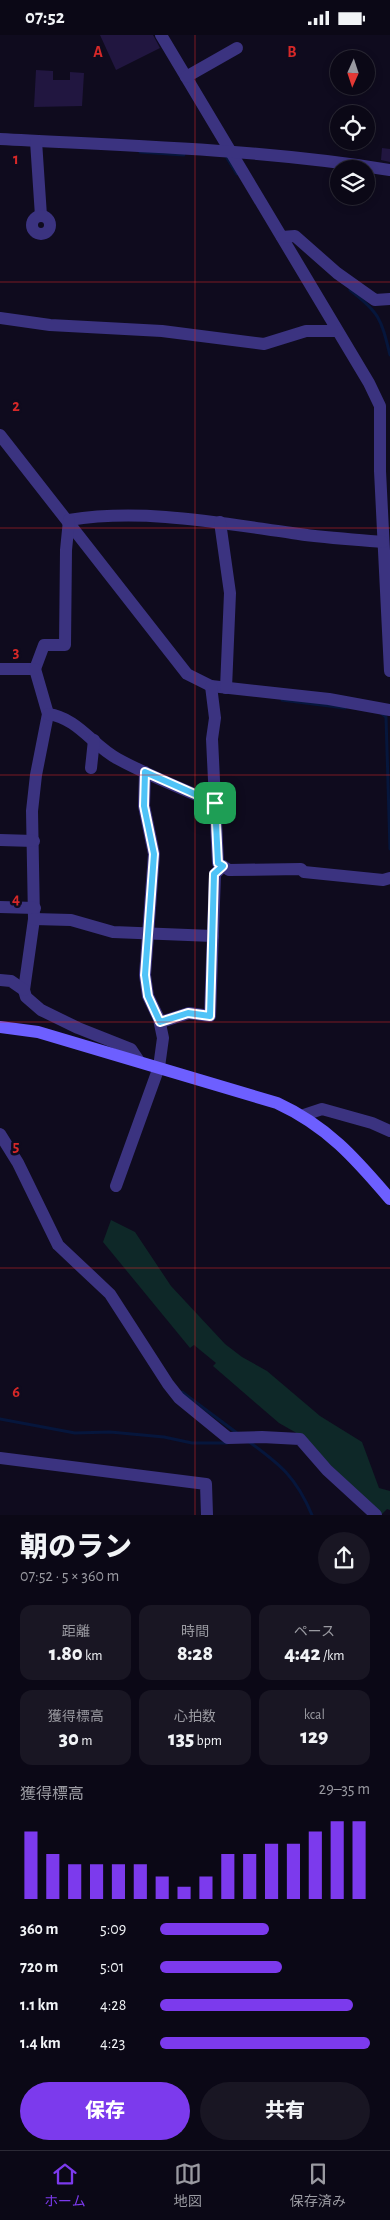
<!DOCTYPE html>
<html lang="ja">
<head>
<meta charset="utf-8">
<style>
	body { margin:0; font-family:"Alegreya Sans","Noto Sans JP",sans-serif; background:#191623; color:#f1f3f6; height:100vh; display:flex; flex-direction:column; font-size:19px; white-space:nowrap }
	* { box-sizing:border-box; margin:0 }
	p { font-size:16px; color:#9a9aa1 }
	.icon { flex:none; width:28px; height:28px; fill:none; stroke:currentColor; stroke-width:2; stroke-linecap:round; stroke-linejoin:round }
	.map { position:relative; height:1480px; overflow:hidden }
	.details { display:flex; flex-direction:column; background:#0b0816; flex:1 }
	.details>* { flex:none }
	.needle { width:32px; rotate:183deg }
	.fabs { position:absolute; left:330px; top:15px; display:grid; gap:10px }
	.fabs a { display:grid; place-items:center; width:45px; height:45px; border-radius:50%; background:#0b0816; box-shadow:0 2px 8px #0003,0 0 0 1px #2b2935; font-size:25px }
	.pin { position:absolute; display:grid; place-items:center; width:42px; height:42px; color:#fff; margin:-21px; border-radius:10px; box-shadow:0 2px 8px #0006 }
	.round { display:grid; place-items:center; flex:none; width:52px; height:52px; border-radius:26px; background:#191623 }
	.summary { display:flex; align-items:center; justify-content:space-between; height:85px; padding:0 20px }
	h1 { font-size:28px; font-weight:800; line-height:38px }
	.metrics { display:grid; grid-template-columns:repeat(3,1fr); gap:8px; height:85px; padding:5px 20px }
	.metrics div { display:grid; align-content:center; border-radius:12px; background:#191623; text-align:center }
	.metrics b { font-size:21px; font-weight:800 }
	.metrics small { font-size:14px; font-weight:400 }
	.metrics p { font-size:14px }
	.chart { height:140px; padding:10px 20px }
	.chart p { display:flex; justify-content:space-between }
	.chart svg { width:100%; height:90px; margin-top:5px; stroke:#7c3aed; stroke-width:6 }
	.button { display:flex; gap:10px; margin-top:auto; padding:10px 20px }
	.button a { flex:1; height:58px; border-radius:30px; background:#7c3aed; color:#fff; font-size:20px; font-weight:800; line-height:58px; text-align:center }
	.button a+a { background:#191623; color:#f1f3f6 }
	ul { padding:0 20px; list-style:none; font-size:16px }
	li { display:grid; grid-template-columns:80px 60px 1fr; align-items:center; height:38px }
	li i { height:12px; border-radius:6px; background:#7c3aed }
	.status { display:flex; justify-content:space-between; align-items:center; height:35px; padding:0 25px; background:#0b0816; direction:ltr }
	.status svg { height:14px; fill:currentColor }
	.dock { display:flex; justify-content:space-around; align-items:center; height:70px; border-top:1px solid #2b2935; background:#0b0816; font-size:14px; color:#9a9aa1 }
	.dock a { display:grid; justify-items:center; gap:2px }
	.dock .current { color:#7c3aed }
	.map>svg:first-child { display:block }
	.green { fill:#0e2828 }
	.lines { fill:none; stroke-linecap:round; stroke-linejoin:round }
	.stream { stroke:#06163c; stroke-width:3 }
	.building { fill:#211640 }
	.street { stroke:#3b3380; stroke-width:12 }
	.secondary { stroke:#6d5fff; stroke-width:12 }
	.route-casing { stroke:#fff; stroke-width:10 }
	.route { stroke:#4fc3f7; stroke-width:6 }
	.grid { fill:none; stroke:#d62828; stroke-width:1; stroke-opacity:0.55 }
	.grid-label { font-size:16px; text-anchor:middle; font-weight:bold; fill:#d62828; stroke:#0f0b1e; stroke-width:5; stroke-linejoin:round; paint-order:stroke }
</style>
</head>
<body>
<div class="status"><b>07:52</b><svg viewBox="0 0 49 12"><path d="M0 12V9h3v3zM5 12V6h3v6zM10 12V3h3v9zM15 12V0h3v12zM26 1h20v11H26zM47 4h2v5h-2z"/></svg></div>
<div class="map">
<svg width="390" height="1480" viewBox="0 0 390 1480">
	<rect width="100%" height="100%" fill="#0f0b1e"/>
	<path class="green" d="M111,1185L135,1197L171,1251L225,1309L242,1322L267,1336L320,1381L362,1407L379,1453L390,1456V1475L387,1474L381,1480L300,1400L279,1388L213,1331L216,1328L194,1310L190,1313L103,1207Z"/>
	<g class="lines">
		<g class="stream">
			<path d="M140,117L184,120"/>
			<path d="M227,123L237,139"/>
			<path d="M350,255C380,278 381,284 390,320"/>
			<path d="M282,665L345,673"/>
			<path d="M381,678L386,682L390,814"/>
			<path d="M182,1357L237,1398"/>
			<path d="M0,1384L75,1398L110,1397L164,1402L192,1408H227"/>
			<path d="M248,1406C281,1430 296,1442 312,1480"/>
		</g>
	</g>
	<g class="building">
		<path d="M100,0H153L160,13L116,35Z"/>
		<path d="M36,35L53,36V45H70V37L84,38L82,71L34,72Z"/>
		<path d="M382,113L390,114V127L381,125Z"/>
	</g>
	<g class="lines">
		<g class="street">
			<path d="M161,0L369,348L380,371V436L390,636"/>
			<path d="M186,42L237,13"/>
			<path d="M0,104C131,111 261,114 390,135"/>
			<path d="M36,106L41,181"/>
			<circle cx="41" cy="190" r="9"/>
			<path d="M282,202L295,201L337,238L375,265L390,264"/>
			<path d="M0,283L50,290L162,296L264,309L306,296H337"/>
			<path d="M0,400L187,639L211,651L329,664L390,675"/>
			<path d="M69,485C143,473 220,488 292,498C322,503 353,504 383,507"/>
			<path d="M220,487L230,558L226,653"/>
			<path d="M0,634H35L44,610H65L66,515L69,485"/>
			<path d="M35,634L48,679L36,740L32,776L34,884L24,955L26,962L41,975L78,993L131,1014L139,1026"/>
			<path d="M211,651L215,683L212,704L218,828L229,835L301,834L304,837L383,845L390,843"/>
			<path d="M48,679C78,683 93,711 118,724C149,741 183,754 215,768"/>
			<path d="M91,733L94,705"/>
			<path d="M0,805L34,806"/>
			<path d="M0,872L35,873"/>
			<path d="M34,884L71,885L113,897L213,901"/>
			<path d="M0,945L11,946L24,955"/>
			<path d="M161,987L189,978L210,981L215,839L223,831"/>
			<path d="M304,1080L322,1074L372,1088L390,1096"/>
			<path d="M0,1099L18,1128L58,1210L110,1259L168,1349L179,1363L228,1403L262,1402L300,1404L327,1435L376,1480"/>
			<path d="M116,1151L159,1032L163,1003L159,984L148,961L145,940L154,819L144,771L145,737"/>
			<path d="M0,1423L206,1449L207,1480"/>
		</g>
		<path class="secondary" d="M0,992L38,997L277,1068C327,1091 355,1123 390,1164"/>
	</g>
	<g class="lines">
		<defs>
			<path id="route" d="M145,737L215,768L218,828L223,831L214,839L210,981L188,978L160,987L148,961L145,940L154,819L144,771Z"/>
		</defs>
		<use href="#route" class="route-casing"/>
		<use href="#route" class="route"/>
	</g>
	<path class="grid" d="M195,0V1480M0,247H390M0,493H390M0,740H390M0,987H390M0,1233H390"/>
	<g class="grid-label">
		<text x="98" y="22">A</text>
		<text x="292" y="22">B</text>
		<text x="16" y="129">1</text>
		<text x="16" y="376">2</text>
		<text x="16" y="622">3</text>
		<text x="16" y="869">4</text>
		<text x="16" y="1116">5</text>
		<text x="16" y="1362">6</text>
	</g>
</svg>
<div class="fabs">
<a><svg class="needle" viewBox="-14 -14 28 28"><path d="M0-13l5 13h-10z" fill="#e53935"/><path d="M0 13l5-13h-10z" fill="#9a9aa1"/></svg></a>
<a><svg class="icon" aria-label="locate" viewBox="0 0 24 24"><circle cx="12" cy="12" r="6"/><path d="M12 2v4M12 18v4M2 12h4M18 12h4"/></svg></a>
<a><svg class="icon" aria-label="layers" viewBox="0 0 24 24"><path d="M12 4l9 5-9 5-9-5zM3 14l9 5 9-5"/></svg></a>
</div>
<div class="pin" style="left:215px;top:768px;background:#1e9e55"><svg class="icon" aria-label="arrive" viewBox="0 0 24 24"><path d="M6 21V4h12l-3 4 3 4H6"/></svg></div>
</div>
<section class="details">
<div class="summary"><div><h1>朝のラン</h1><p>07:52 · 5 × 360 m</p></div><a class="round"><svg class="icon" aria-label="share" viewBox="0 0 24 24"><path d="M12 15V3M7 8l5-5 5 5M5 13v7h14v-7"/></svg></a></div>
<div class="metrics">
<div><p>距離</p><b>1.80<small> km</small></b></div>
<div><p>時間</p><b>8:28</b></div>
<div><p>ペース</p><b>4:42<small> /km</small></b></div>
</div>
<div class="metrics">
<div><p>獲得標高</p><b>30<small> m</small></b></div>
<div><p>心拍数</p><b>135<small> bpm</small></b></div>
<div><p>kcal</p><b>129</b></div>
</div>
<div class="chart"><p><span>獲得標高</span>29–35 m</p>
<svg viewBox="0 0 160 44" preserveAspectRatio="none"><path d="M5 44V11M15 44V22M25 44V27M35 44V27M45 44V27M55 44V27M65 44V33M75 44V38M85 44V33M95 44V22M105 44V22M115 44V17M125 44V17M135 44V11M145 44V6M155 44V6"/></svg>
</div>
<ul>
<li><b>360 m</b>5:09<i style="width:52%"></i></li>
<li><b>720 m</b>5:01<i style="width:58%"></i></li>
<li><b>1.1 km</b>4:28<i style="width:92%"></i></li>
<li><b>1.4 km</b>4:23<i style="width:100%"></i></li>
</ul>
<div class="button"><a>保存</a><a>共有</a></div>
</section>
<nav class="dock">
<a class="current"><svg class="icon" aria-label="home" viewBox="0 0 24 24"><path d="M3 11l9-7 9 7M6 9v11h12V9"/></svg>ホーム</a>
<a><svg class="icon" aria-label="map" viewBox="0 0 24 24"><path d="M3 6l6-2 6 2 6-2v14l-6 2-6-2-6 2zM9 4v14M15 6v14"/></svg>地図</a>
<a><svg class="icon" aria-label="saved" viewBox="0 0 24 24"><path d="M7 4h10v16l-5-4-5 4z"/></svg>保存済み</a>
</nav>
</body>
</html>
